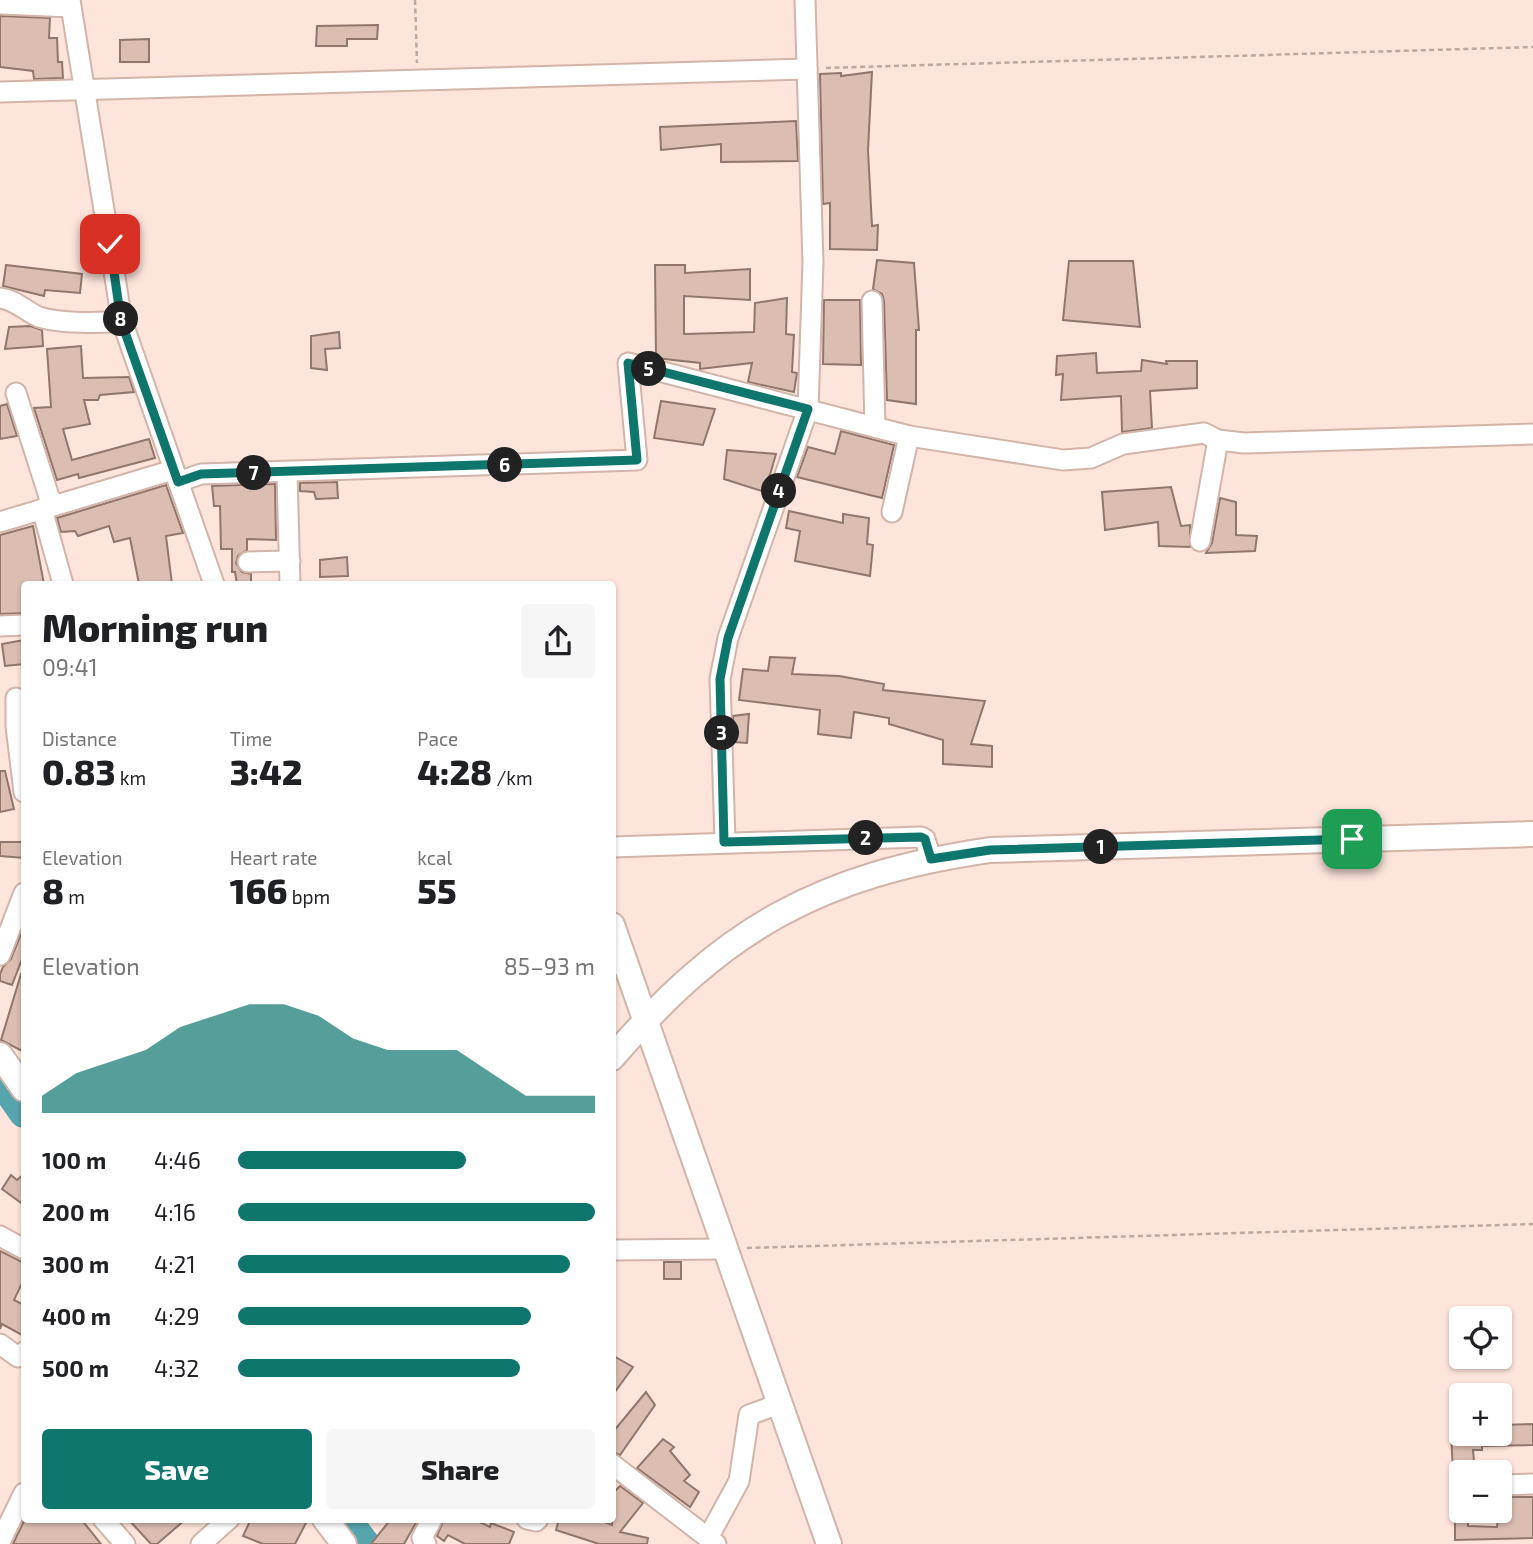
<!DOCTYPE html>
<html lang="en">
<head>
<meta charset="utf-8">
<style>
	body { margin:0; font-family:"Exo 2",sans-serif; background:#f6f6f6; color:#202124; height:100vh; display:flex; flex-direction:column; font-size:26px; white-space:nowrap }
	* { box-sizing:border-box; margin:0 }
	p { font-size:23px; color:#757577 }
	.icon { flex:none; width:38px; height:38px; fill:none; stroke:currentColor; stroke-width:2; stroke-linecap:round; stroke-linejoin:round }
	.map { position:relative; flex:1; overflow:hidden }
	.drawer { position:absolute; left:21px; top:581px; width:595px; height:942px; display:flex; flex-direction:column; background:#fff; border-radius:7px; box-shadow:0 2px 5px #0004 }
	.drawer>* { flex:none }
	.tools { position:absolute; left:1449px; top:1306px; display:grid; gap:14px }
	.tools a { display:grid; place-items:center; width:63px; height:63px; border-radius:7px; background:#fff; box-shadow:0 2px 5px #0004; font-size:35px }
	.pin { position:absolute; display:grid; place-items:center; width:60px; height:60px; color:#fff; margin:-30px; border-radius:14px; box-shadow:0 4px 10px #0006 }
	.km { position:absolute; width:35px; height:35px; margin:-18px; border-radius:50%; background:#222; color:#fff; font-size:19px; line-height:35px; text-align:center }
	.round { display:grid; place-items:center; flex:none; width:74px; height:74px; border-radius:7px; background:#f6f6f6 }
	.summary { display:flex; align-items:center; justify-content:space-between; height:119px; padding:0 21px }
	h1 { font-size:38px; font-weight:800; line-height:52px }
	.metrics { display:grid; grid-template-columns:repeat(3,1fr); gap:10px; height:119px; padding:7px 21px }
	.metrics div { display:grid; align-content:center }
	.metrics b { font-size:35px; font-weight:800 }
	.metrics small { font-size:19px; font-weight:400 }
	.metrics p { font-size:19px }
	.chart { height:196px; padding:14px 21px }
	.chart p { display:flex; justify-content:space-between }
	.chart svg { width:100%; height:126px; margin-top:7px; fill:#0f766e; opacity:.7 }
	.cta { display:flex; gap:14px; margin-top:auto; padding:14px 21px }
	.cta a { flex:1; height:80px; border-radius:7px; background:#0f766e; color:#fff; font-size:28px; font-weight:800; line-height:80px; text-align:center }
	.cta a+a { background:#f6f6f6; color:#202124 }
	ul { padding:0 21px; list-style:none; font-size:23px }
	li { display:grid; grid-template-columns:112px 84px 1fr; align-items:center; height:52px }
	li i { height:18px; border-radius:9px; background:#0f766e }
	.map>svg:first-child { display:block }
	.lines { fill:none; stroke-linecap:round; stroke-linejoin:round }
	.river { stroke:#56a5ad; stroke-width:30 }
	.building { fill:#dbbdb2; stroke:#91766c; stroke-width:2 }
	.minor-casing { stroke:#d2b4a9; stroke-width:23 }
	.tertiary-casing { stroke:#d2b4a9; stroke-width:28 }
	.path { stroke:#bda9a1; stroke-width:2.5; stroke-dasharray:5 3.5; stroke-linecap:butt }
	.minor { stroke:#fff; stroke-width:19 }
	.tertiary { stroke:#fff; stroke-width:24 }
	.route-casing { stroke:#fff; stroke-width:14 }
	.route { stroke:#0f766e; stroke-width:9 }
</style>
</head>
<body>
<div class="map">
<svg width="1533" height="1544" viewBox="0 0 1533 1544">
	<rect width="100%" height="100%" fill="#fee5dc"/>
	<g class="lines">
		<g class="river">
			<path d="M0,1079L24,1113"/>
			<path d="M346,1519L365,1544"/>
		</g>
	</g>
	<g class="building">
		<path d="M0,16L50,18L49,38H57L58,62H62L63,78L34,79L33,71L0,67Z"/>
		<path d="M378,25L377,39H347V46H316L317,26Z"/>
		<path d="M149,39V62H120V40Z"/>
		<path d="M872,72L868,150L872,226L878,225L877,250L830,249V203L823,204L820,74L841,73V76Z"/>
		<path d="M796,121L798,161L721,162V144L661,150L660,127Z"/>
		<path d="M877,260L914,263L919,330H916V404L887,400L884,301L882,294L873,289Z"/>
		<path d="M1069,261H1133L1140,327L1063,320Z"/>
		<path d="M6,265L82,274L80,293L45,290L44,296L3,286Z"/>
		<path d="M655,265H685V273L750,269V300L684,296V334L754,332L755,303L787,298L786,334L794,335L792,372L797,373L794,392L748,382L752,363L700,369V363L656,358Z"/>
		<path d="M824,300H860L861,365L823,364Z"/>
		<path d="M30,326L42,330L43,346L5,349L9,327Z"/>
		<path d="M339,332L340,348L325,349L327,370L311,368V336Z"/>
		<path d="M81,346L83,378L129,377L134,392L100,395L98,400H84L90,424L63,429L72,460L149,439L155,458L79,478L78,474L57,480L34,408L51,407L47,349Z"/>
		<path d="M1096,353L1097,373L1141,371L1142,360L1167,364L1166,361H1197V388L1150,391L1152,428L1122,432L1121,396L1061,400L1063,374L1056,375L1057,356Z"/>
		<path d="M661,401L715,409L703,445L654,438Z"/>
		<path d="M7,404L17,436L0,439V406Z"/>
		<path d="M841,431L894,445L882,498L797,477L808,447L835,454Z"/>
		<path d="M727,450L776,454L765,492L724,479Z"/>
		<path d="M337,482L338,498L316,499L314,492L300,491V483Z"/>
		<path d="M275,484L276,540L247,539V550L238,556L236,563L242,572L251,574V584H237L235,572H232V549H221L220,506H214L212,486Z"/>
		<path d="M166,485L183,533L166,536L172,584H139L130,538L114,542L109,526L78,536L75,531L61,532L57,518Z"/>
		<path d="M1171,487L1181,526L1190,525V547L1159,546L1158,522L1105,530L1102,492Z"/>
		<path d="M1220,498L1236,502V535L1257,536L1255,551L1206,553L1212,543Z"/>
		<path d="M789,511L843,523V514L869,518L867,544L873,545L870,576L795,561L800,531L786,528Z"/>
		<path d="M33,526L44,584H24V613L0,614V535Z"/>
		<path d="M347,557L348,576L320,577V560Z"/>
		<path d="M24,640V664L5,666L2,644Z"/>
		<path d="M770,657L795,658L792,674L839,676L884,684L883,690L985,701L971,744L992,746V767L943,764V740L889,724V718L854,712L851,738L818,734L820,710L739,700L743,669L768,671Z"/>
		<path d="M749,714L747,743L734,742L733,716Z"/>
		<path d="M0,771H5L14,809L0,812Z"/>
		<path d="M0,842H24V858L0,856Z"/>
		<path d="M21,934L24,935V954L12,985L0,981V974L3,967L11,959Z"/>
		<path d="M21,974L24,975V1052L1,1040Z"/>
		<path d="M24,1174V1205L2,1189L11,1175L17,1180Z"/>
		<path d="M0,1251L24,1263V1279L14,1300L24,1305V1336L2,1324L0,1329Z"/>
		<rect x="664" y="1262" width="17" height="17"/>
		<path d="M612,1355L633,1367L612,1396Z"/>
		<path d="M646,1392L655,1405L620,1455L612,1452V1433Z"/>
		<path d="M1533,1424V1445L1482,1446V1450H1473L1475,1472H1453L1451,1433H1500V1425Z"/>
		<path d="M663,1439L674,1447L670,1451L690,1475L684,1481L699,1492L690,1507L637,1468Z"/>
		<path d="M620,1486L643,1503L620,1532L648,1538L647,1544H599L556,1530L559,1519H597L612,1525V1494Z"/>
		<path d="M1500,1497H1533V1538L1455,1540V1510H1468V1526L1497,1527Z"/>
		<path d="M25,1519H81L101,1544H13Z"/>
		<path d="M128,1519H186L157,1544H151Z"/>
		<path d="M251,1519H308L295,1544H263L243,1536Z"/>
		<path d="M391,1519H418L404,1544H371Z"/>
		<path d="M444,1519H474L490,1527L491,1523L514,1532L509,1544H465L448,1535L444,1541L437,1536Z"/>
	</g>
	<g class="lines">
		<defs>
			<g id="minor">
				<path d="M70,0L122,321L214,584"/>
				<path d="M2,4L71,7"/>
				<path d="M0,92L807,69"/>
				<path d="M0,298C16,300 25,311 39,317C60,324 100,323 122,321"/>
				<path d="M872,301L875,427"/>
				<path d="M16,393L52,506"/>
				<path d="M287,472L290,584"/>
				<path d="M178,482L201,474L637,460L628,363L909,436L1063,460L1091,458L1123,444L1204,433L1218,440L1244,443L1533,434"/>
				<path d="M42,509L63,584"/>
				<path d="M892,512L909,436"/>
				<path d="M0,522L173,470"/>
				<path d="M1200,541L1218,440"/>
				<path d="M248,562L290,561"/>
				<path d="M0,626L24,625"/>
				<path d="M16,698V726L24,792"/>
				<path d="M725,842L720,679L728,638L808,409L813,263L805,0"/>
				<path d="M612,847L921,837L925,839L931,859"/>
				<path d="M0,955L24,893"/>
				<path d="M0,1236L24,1249"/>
				<path d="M612,1250L726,1249"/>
				<path d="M0,1344L18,1357L24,1352"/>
				<path d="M612,1464L716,1544"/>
				<path d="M1500,1485L1533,1484"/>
				<path d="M103,1519L125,1544"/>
				<path d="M527,1519L536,1521L538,1519"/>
				<path d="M708,1538L739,1481L749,1415L779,1404"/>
				<path d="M0,1542L24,1493"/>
				<path d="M201,1544L229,1519"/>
				<path d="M426,1544L422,1538L432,1519"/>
			</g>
			<g id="tertiary">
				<path d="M612,925L829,1544"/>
				<path d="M0,1055L24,1089"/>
				<path d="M612,1058C725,927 820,875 990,850L1533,834"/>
				<path d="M325,1519L344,1544"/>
			</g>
		</defs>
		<use href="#minor" class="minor-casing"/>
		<use href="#tertiary" class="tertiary-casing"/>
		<g class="path">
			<path d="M415,0L417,63"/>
			<path d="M826,68L1533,47"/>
			<path d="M747,1248L1533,1224"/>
		</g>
		<use href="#minor" class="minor"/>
		<use href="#tertiary" class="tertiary"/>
	</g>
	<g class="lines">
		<defs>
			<path id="route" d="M110,244L121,321L178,482L201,474L637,460L628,363L808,409L728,638L720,679L724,842L921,837L925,839L931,859L990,850L1352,839"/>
		</defs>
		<use href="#route" class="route-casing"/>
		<use href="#route" class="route"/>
	</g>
</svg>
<div class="tools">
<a><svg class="icon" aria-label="locate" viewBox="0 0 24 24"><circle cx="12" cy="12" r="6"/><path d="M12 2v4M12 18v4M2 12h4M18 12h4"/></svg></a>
<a>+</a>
<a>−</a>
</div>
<div class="pin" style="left:1352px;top:839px;background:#1e9e55"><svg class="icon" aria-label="arrive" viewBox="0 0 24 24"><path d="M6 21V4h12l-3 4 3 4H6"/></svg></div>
<div class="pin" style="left:110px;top:244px;background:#d93025"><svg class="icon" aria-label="check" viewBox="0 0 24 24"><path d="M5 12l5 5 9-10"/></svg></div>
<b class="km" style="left:1101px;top:847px">1</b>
<b class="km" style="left:866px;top:838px">2</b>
<b class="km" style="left:722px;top:733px">3</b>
<b class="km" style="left:779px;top:491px">4</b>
<b class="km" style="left:649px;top:369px">5</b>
<b class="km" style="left:505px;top:465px">6</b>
<b class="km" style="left:254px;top:473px">7</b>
<b class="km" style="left:121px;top:319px">8</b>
<section class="drawer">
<div class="summary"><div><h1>Morning run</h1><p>09:41</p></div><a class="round"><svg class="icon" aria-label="share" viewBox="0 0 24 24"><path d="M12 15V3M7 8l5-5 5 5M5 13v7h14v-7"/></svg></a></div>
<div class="metrics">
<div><p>Distance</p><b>0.83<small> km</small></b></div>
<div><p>Time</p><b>3:42</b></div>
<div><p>Pace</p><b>4:28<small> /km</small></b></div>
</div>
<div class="metrics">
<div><p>Elevation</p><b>8<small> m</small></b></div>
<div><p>Heart rate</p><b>166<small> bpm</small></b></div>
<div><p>kcal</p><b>55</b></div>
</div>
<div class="chart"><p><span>Elevation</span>85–93 m</p>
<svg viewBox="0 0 160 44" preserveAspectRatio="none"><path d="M0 44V38L10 30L20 26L30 22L40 14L50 10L60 6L70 6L80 10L90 18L100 22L110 22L120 22L130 30L140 38L150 38L160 38V44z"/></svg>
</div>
<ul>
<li><b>100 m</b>4:46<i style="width:64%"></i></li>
<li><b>200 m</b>4:16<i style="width:100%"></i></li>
<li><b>300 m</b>4:21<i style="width:93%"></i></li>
<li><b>400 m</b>4:29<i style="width:82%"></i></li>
<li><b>500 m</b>4:32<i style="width:79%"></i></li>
</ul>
<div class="cta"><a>Save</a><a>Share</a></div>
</section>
</div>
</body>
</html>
